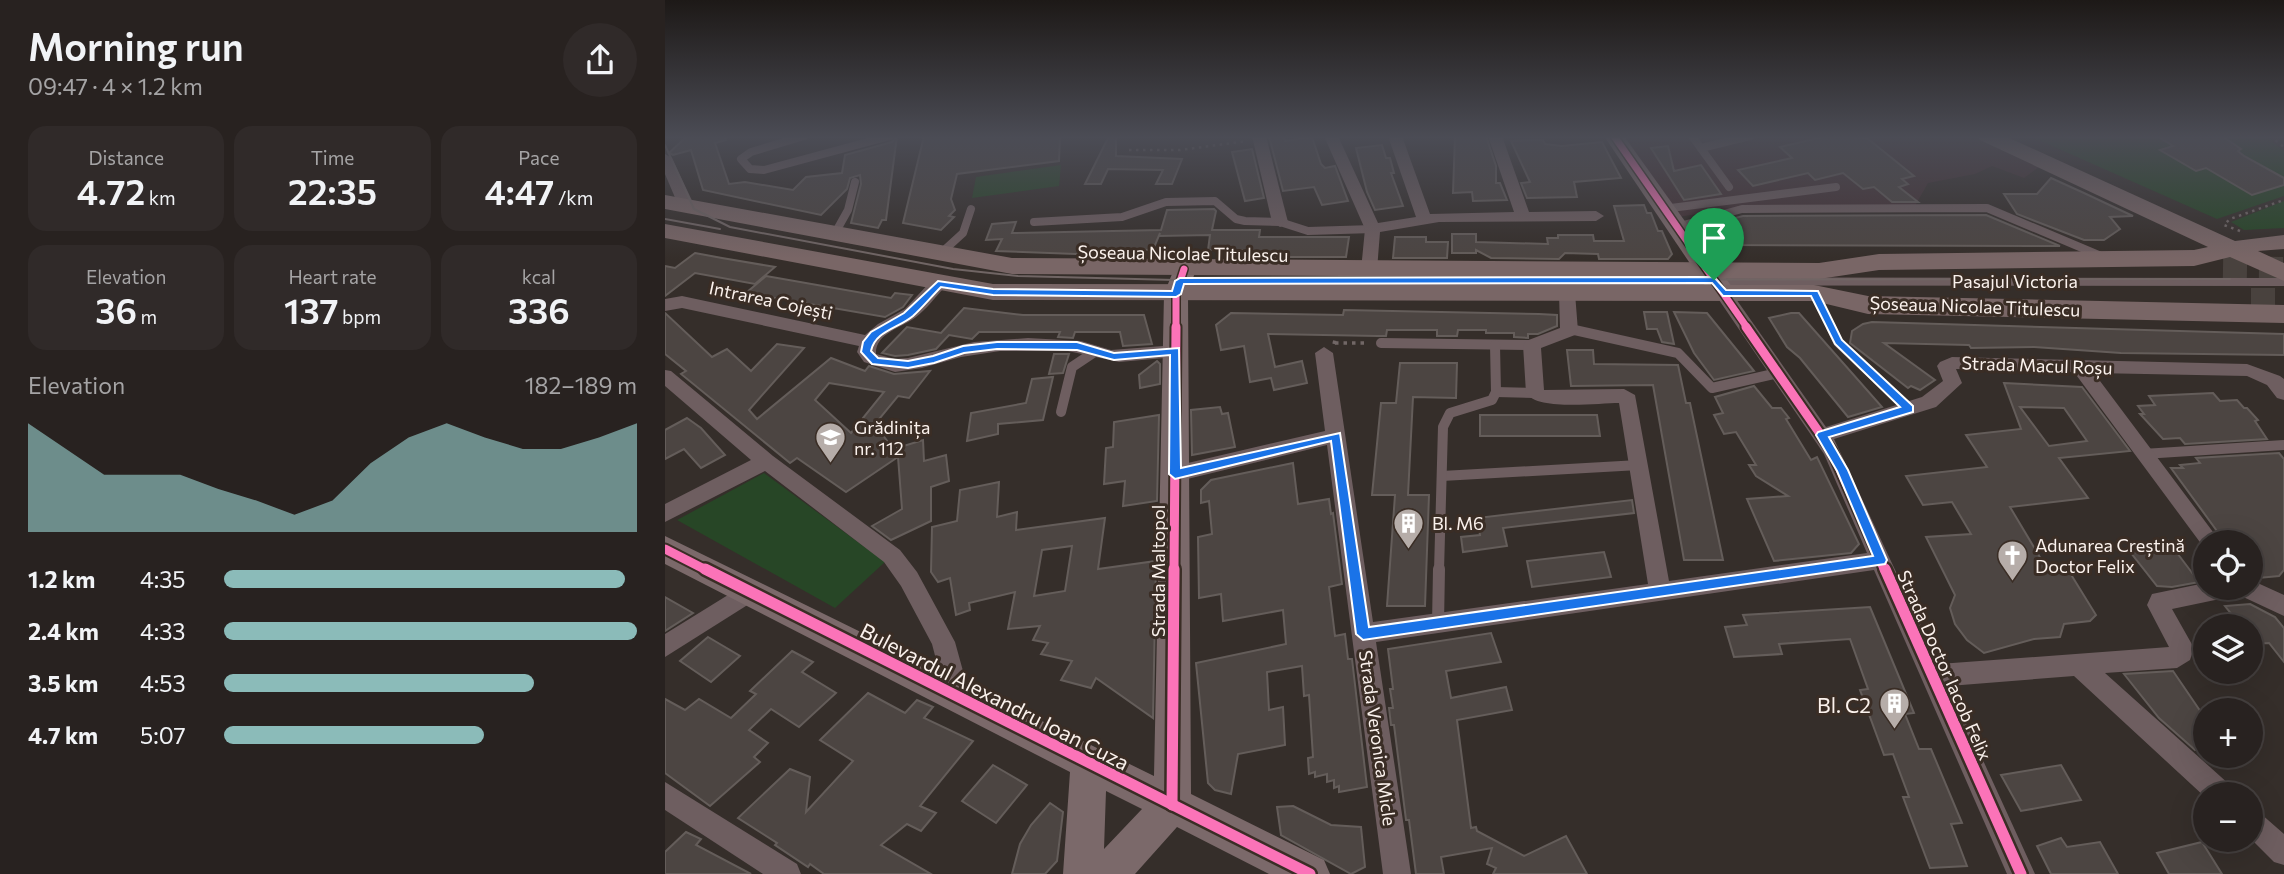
<!DOCTYPE html>
<html lang="en">
<head>
<meta charset="utf-8">
<style>
	body { margin:0; font-family:Commissioner,sans-serif; background:#302a29; color:#f1f3f6; height:100vh; display:flex; flex-direction:column; font-size:26px; white-space:nowrap }
	* { box-sizing:border-box; margin:0 }
	p { font-size:23px; color:#a5a4a5 }
	.icon { flex:none; width:38px; height:38px; fill:none; stroke:currentColor; stroke-width:2; stroke-linecap:round; stroke-linejoin:round }
	.map { position:relative; flex:1; overflow:hidden }
	.side { display:flex; flex-direction:column; background:#282220; width:665px }
	.side>* { flex:none }
	.fabs { position:absolute; left:1528px; top:530px; display:grid; gap:14px }
	.fabs a { display:grid; place-items:center; width:70px; height:70px; border-radius:50%; background:#282220; box-shadow:0 7px 28px #0002,0 0 0 2px #443f3e; font-size:35px }
	.pin { position:absolute; display:grid; place-items:center; width:60px; height:60px; color:#fff; margin:-72px -30px; border-radius:50% 50% 50% 0; rotate:-45deg; box-shadow:0 0 7px #0007 }
	.pin .icon { rotate:45deg }
	.round { display:grid; place-items:center; flex:none; width:74px; height:74px; border-radius:37px; background:#302a29 }
	.overview { display:flex; align-items:center; justify-content:space-between; height:119px; padding:0 28px }
	h1 { font-size:38px; font-weight:600; line-height:52px }
	.stats { display:grid; grid-template-columns:repeat(3,1fr); gap:10px; height:119px; padding:7px 28px }
	.stats div { display:grid; align-content:center; border-radius:18px; background:#302a29; text-align:center }
	.stats b { font-size:35px; font-weight:600 }
	.stats small { font-size:19px; font-weight:400 }
	.stats p { font-size:19px }
	.chart { height:196px; padding:14px 28px }
	.chart p { display:flex; justify-content:space-between }
	.chart svg { width:100%; height:126px; margin-top:7px; fill:#8bbbb9; opacity:.7 }
	ul { padding:0 28px; list-style:none; font-size:23px }
	li { display:grid; grid-template-columns:112px 84px 1fr; align-items:center; height:52px }
	li i { height:18px; border-radius:9px; background:#8bbbb9 }
	main { display:flex; flex:1; min-height:0 }
	.map>svg:first-child { display:block }
	.medical { fill:#443134 }
	.green { fill:#274626 }
	.building { fill:#4c4542; stroke:#645d5a; stroke-width:2; fill-rule:evenodd }
	.lines { fill:none; stroke-linecap:round; stroke-linejoin:round }
	.primary-tunnel { stroke:#49423e; stroke-width:24; stroke-dasharray:24 12; stroke-linecap:butt }
	.path-far1 { stroke:#716766; stroke-width:2.5; stroke-dasharray:2.5 4.5; stroke-linecap:butt }
	.path { stroke:#716766; stroke-width:3.5; stroke-dasharray:3.5 5; stroke-linecap:butt }
	.lane-far2 { stroke:#6e5e60; stroke-width:8 }
	.lane-far1 { stroke:#6e5e60; stroke-width:10 }
	.lane { stroke:#6e5e60; stroke-width:12 }
	.street { fill:#6e5e60; fill-rule:evenodd }
	.secondary { fill:#7b696a; fill-rule:evenodd }
	.primary { fill:#796666; fill-rule:evenodd }
	.tram { stroke:#706564; stroke-width:2 }
	.cycleway-far2-casing { stroke:#3a2d25; stroke-width:10 }
	.cycleway-far1-casing { stroke:#3a2d25; stroke-width:13 }
	.cycleway-casing { stroke:#3a2d25; stroke-width:16 }
	.cycleway-far2 { stroke:#fb73b8; stroke-width:7 }
	.cycleway-far1 { stroke:#fb73b8; stroke-width:9 }
	.cycleway { stroke:#fb73b8; stroke-width:11 }
	.route { fill:#1a73e8; stroke:#fff; stroke-width:2; fill-rule:evenodd }
	.labels { text-anchor:middle; dominant-baseline:central; stroke-width:6; stroke-linejoin:round; paint-order:stroke }
	.street-label { font-size:18px; fill:#fbf2ed; stroke:#3a2d25 }
	.poi-label { font-size:18px; fill:#fbf2ed; stroke:#3a2d25; text-anchor:start }
	.near-street-label { font-size:21px; fill:#fbf2ed; stroke:#3a2d25 }
	.near-poi-label { font-size:21px; fill:#fbf2ed; stroke:#3a2d25; text-anchor:end }
</style>
</head>
<body>
<main>
<section class="side">
<div class="overview"><div><h1>Morning run</h1><p>09:47 · 4 × 1.2 km</p></div><a class="round"><svg class="icon" aria-label="share" viewBox="0 0 24 24"><path d="M12 15V3M7 8l5-5 5 5M5 13v7h14v-7"/></svg></a></div>
<div class="stats">
<div><p>Distance</p><b>4.72<small> km</small></b></div>
<div><p>Time</p><b>22:35</b></div>
<div><p>Pace</p><b>4:47<small> /km</small></b></div>
</div>
<div class="stats">
<div><p>Elevation</p><b>36<small> m</small></b></div>
<div><p>Heart rate</p><b>137<small> bpm</small></b></div>
<div><p>kcal</p><b>336</b></div>
</div>
<div class="chart"><p><span>Elevation</span>182–189 m</p>
<svg viewBox="0 0 160 44" preserveAspectRatio="none"><path d="M0 44V6L10 15L20 24L30 24L40 24L50 29L60 33L70 38L80 33L90 20L100 11L110 6L120 11L130 15L140 15L150 11L160 6V44z"/></svg>
</div>
<ul>
<li><b>1.2 km</b>4:35<i style="width:97%"></i></li>
<li><b>2.4 km</b>4:33<i style="width:100%"></i></li>
<li><b>3.5 km</b>4:53<i style="width:75%"></i></li>
<li><b>4.7 km</b>5:07<i style="width:63%"></i></li>
</ul>
</section>
<div class="map">
<svg width="1619" height="874" viewBox="0 0 1619 874">
	<rect width="100%" height="100%" fill="#352e2a"/>
	<path class="medical" d="M956,136H1307L1374,167L1359,178L1327,166L1310,174L1263,183L1250,206L1078,207L1013,217Z"/>
	<g class="green">
		<path d="M1365,136H1600L1619,151V196L1552,219Z"/>
		<path d="M396,165L394,186L307,198L311,177Z"/>
		<path d="M1619,201V228L1579,230L1566,222Z"/>
		<path d="M99,473L220,562L170,608L12,520Z"/>
	</g>
	<g class="building">
		<path d="M22,136H60L61,140L50,143L64,184L80,182L128,190L141,177L177,173L180,155L227,142L232,136L221,220H217L213,228L186,223L196,184L195,175L185,178L182,189L156,215L38,190L26,150L8,155L4,153Z"/>
		<path d="M259,136H395L394,161L292,174L286,199L290,210L284,216L289,217L276,230L238,223Z"/>
		<path d="M444,136H451V156L517,159L507,184H491L498,170L443,169L436,184H420Z"/>
		<path d="M604,136H619L620,141L647,137L656,164L660,168L670,166L683,201L657,205L649,187L618,191Z"/>
		<path d="M790,136H821L831,166V183H835L842,200L808,201L807,192L788,193Z"/>
		<path d="M1162,136L1202,138L1249,176L1237,179L1243,184L1234,187L1253,202H1227L1209,187L1198,189L1178,173L1150,180L1143,173L1088,186L1073,170L1127,158L1115,147Z"/>
		<path d="M1492,136H1557L1576,149L1573,151L1579,156L1619,178V185L1587,195L1541,168L1531,171L1495,150L1508,146Z"/>
		<path d="M878,140L880,144L897,146L937,142L956,178L909,182L912,197L862,198L856,183L865,182L846,141Z"/>
		<path d="M717,145L721,158H725L729,173H726L738,206L710,210L702,192L691,148Z"/>
		<path d="M1003,146L1009,171L1036,165L1056,194L1019,200L986,148Z"/>
		<path d="M587,149L599,198L580,201L567,152Z"/>
		<path d="M1386,178L1419,193L1468,216L1445,217L1455,229L1439,240H1419L1352,214L1339,194H1372Z"/>
		<path d="M979,205L982,213H986L993,231H997L1007,254L1003,259H934L933,254L900,253L894,259L826,258L811,250V253H787V234H811V242L883,244L882,238H893V235H928L929,241H959L949,206Z"/>
		<path d="M549,209L551,211L547,230H595L594,237H684L681,257H587L577,250H543L545,235L494,236L495,233L488,250L452,249L438,255L331,251L337,239L321,240L327,224L351,222L347,233L496,230L502,210Z"/>
		<path d="M1321,215L1395,246L1059,245L1043,225L1078,216Z"/>
		<path d="M730,237H761V242H783L782,258H728Z"/>
		<path d="M30,253L57,258L110,267L90,284L30,273L0,296V266L10,268Z"/>
		<path d="M101,276L226,298L230,293L247,295L238,307L220,317L81,293Z"/>
		<path d="M299,308L358,315H479L487,344L458,346L455,332H410L408,338L393,337L395,332H314L307,339L284,335L271,349L243,355L230,356L217,353L242,327L276,333Z"/>
		<path d="M679,310L874,314L892,315V326L873,334H863V338L849,337V333H821V330H793L792,336H772V330H722L721,336H713L603,334L610,367L637,361L642,383L609,390L606,378L585,382L579,346L556,350L551,325L566,313L678,315Z"/>
		<path d="M979,312H1002L1009,344L997,342L992,329H982Z"/>
		<path d="M1009,312L1042,313L1089,371L1049,380L1029,353Z"/>
		<path d="M0,313L47,357L62,349L86,371L112,344L139,348L84,410L92,419L166,358L200,371L204,366L229,374L265,371L244,398L233,396L210,424L233,456L232,448L258,440L259,461L281,455L284,481L266,487V521L226,540L207,526L237,509L233,457L181,492L132,458L125,463L16,374L21,371L0,354ZM164,383L219,392L186,433L150,400Z"/>
		<path d="M1126,313H1134L1217,407L1183,417L1135,358L1122,347L1104,318Z"/>
		<path d="M1207,322L1619,334V355L1456,353L1369,347L1306,348L1304,345L1219,343L1270,380L1255,390L1246,386L1243,388L1185,343L1187,331L1198,324Z"/>
		<path d="M902,350H928L929,364L1013,365L1021,403H1025L1058,560H1019L988,385L906,386Z"/>
		<path d="M389,354H404L398,373L384,374Z"/>
		<path d="M492,361L495,364V384L475,388L474,375Z"/>
		<path d="M735,363H792L791,398L748,397L743,495H764L760,606H722L730,495H707L716,403H731Z"/>
		<path d="M388,377L378,420L333,424V434L302,441L306,413L361,403L367,379Z"/>
		<path d="M1339,383L1417,387L1465,451L1394,458L1423,498L1345,507L1379,564L1390,563L1402,568L1431,615L1425,621L1399,624L1395,637L1369,639L1319,653L1302,640L1290,624L1285,608L1290,595L1261,537L1306,534L1287,502L1258,505L1241,476L1322,467L1301,435L1356,429ZM1355,407L1399,408L1422,441L1384,446Z"/>
		<path d="M1089,386L1107,408H1116L1124,418L1121,419L1146,460L1152,457L1194,544L1186,553L1109,561L1082,499L1123,496L1091,476L1084,465H1091L1071,432L1059,434L1049,415L1058,413L1050,397Z"/>
		<path d="M1548,393L1555,401L1572,400L1579,408H1582L1593,420L1590,421L1602,439L1520,444L1515,438L1498,439L1475,414H1479L1473,406L1490,405L1484,396Z"/>
		<path d="M555,407L557,414L563,413L570,447L527,455L526,410Z"/>
		<path d="M494,415L492,501L458,506L460,481L439,484L441,448L448,447L449,422Z"/>
		<path d="M815,415H932L935,436H815Z"/>
		<path d="M22,418L36,428L60,455L36,468L19,449L0,459V430Z"/>
		<path d="M1614,453L1619,459V570L1614,576L1593,578L1586,575V542H1560L1506,468H1518L1515,465L1535,463L1531,458Z"/>
		<path d="M628,463L633,504L664,499L666,514L668,513L677,584L664,587L670,636L680,634L683,659H687L702,787L674,792V786L669,788V780L662,782V774L650,777V772L644,774L643,758L648,757L644,695L639,696L637,666L602,672L604,710L618,707L620,745L573,754L566,794L550,790L543,783L531,663L621,644L618,610L558,621L556,594L534,598L533,537L547,534L544,501L536,503V490L546,480Z"/>
		<path d="M334,482L332,517L352,512L351,530L440,518L433,569L491,561L488,718L431,678L426,688L396,680L407,661L376,654L383,643L368,640L375,626L343,629L350,592L304,603L305,610L291,615L285,578L273,582L266,572L267,527L292,521L295,490ZM407,546L400,591L369,596L377,550Z"/>
		<path d="M967,500L969,513L838,528L842,546L798,552L796,537L815,535L812,518Z"/>
		<path d="M1503,541L1534,582L1507,587L1492,586L1466,553L1492,549L1491,544Z"/>
		<path d="M939,552L946,577L867,587L862,561Z"/>
		<path d="M0,597L28,613L0,631Z"/>
		<path d="M1585,604L1610,617L1619,628V662L1604,643L1586,644V626H1576L1560,606Z"/>
		<path d="M1205,607L1249,713L1240,714L1254,749H1266L1297,823L1286,824L1302,866L1265,868L1238,797H1244L1228,754L1219,755L1195,690L1203,689L1185,639L1114,644L1117,654L1069,657L1060,627L1082,625L1078,615Z"/>
		<path d="M826,633L836,662L781,671L786,698L841,687L847,710L792,720L806,828L811,827L812,831L859,856L901,836L922,874H828L831,868L822,864L827,848L776,857L779,874H751L744,820H741L729,725H726L724,708H728L725,689H728L723,649Z"/>
		<path d="M43,637L75,656L46,682L15,661Z"/>
		<path d="M127,651L148,662L137,672L171,693L134,727L106,709L84,730L103,743L89,757L95,762L45,806L0,773V699L20,710L34,699L66,718L91,694L85,691Z"/>
		<path d="M1508,671L1540,718V748L1530,750L1494,718L1459,674Z"/>
		<path d="M203,693L240,713L252,700L268,707L259,718L308,741L255,806L271,813L256,831L242,824L216,845L266,874H159L145,864L143,867L110,845L112,843L73,818L125,769L145,777L141,812L188,761L155,740Z"/>
		<path d="M328,765L362,785L331,823L297,801Z"/>
		<path d="M1396,765L1416,800L1356,811L1336,775Z"/>
		<path d="M385,803L398,812L392,861L380,874H347L355,844L366,825Z"/>
		<path d="M628,806L666,825L696,827L700,867L686,874L616,835L612,807Z"/>
		<path d="M21,832L36,839L31,845L86,874H0V852Z"/>
		<path d="M1396,838L1402,847L1435,842L1453,874H1386L1372,846Z"/>
		<path d="M1537,842L1557,874H1504L1492,853Z"/>
	</g>
	<g class="lines">
		<g class="primary-tunnel">
			<path d="M1558,268L1619,269"/>
			<path d="M1586,300H1619"/>
		</g>
		<g class="path-far1">
			<path d="M1605,136L1619,147"/>
			<path d="M464,150H515L582,141"/>
			<path d="M1575,231L1559,225L1565,219L1619,200"/>
		</g>
		<g class="path">
			<path d="M670,343H703"/>
			<path d="M669,344L671,336"/>
		</g>
		<g class="lane-far2">
			<path d="M139,136L86,152L76,159L85,169L99,170L225,136"/>
			<path d="M1027,136L1064,187"/>
			<path d="M1036,148L1085,136"/>
			<path d="M998,209L1171,187"/>
			<path d="M369,222L457,217L501,202L550,201L571,219L580,221L615,222L643,231L708,229"/>
			<path d="M1011,227L1077,209L1322,208L1436,256"/>
			<path d="M169,235L183,210L190,182"/>
			<path d="M275,254L298,233L306,209"/>
			<path d="M517,281L1619,282"/>
			<path d="M1149,293L1167,329"/>
		</g>
		<g class="lane-far1">
			<path d="M1166,327L1173,342L1244,409"/>
			<path d="M905,329L1013,353L1047,388L1113,373"/>
			<path d="M716,343L867,345"/>
			<path d="M831,392L870,393"/>
			<path d="M396,412L407,367L431,351"/>
			<path d="M1478,454L1619,445"/>
			<path d="M777,476L974,465"/>
			<path d="M774,571L778,427L785,413L827,400L831,392L830,345"/>
		</g>
		<path class="lane" d="M773,623L774,569"/>
		<g class="street">
			<path d="M587,136H601L623,222L620,225L615,227L607,222Z"/>
			<path d="M659,136H673L713,223L751,217L724,139L726,136H736L738,139L765,214L849,212L823,136H837L864,212L931,211L939,216L931,221L774,222L715,232L712,270L710,274H698L696,270L700,229Z"/>
			<path d="M0,154L7,158L30,207L27,210H17L14,207L0,174Z"/>
			<path d="M273,279L279,280L281,284L279,288C270,297 262,309 251,317C237,328 210,333 211,354L230,359L243,358L309,342L363,338L416,341L446,350L511,345L520,351L511,357L454,362L403,351H335L296,357L257,368L230,372L199,362L192,352L194,346L17,308L0,311V299L17,296L200,335L213,324L240,309L267,280Z"/>
			<path d="M902,288L910,293L913,331L910,335L876,348L879,390L959,389L970,395L1004,581L1202,553L1159,454L1052,297L1050,293L1052,289H1064L1161,427L1257,397L1278,381L1272,366L1275,362L1287,357L1582,364L1615,376L1619,379V400L1612,398L1602,385L1582,376L1429,373L1551,536L1554,542H1540V549L1409,372L1291,369L1297,383L1271,407L1169,439L1274,664L1504,647L1482,605L1487,594L1540,583V588H1586V580L1619,595V616L1574,595L1507,609L1529,648L1525,660L1512,668L1440,673L1565,785L1569,794H1540V797L1409,676L1284,686L1370,874H1342L1209,570L711,642L746,874H718L662,445L510,482L503,480L500,474L503,468L510,466L660,431L650,353L659,347L668,353L708,622L983,584L954,403C933,403 872,411 861,393L858,345L861,341L895,328L894,293Z"/>
			<path d="M0,370L6,371L108,456L235,550L252,572L290,642L298,671L297,693L293,701L285,704L277,701L273,693L274,671L267,644L236,586L219,562L100,471L0,522V504L86,460L0,386Z"/>
			<path d="M84,582L92,585L95,592L92,599L0,657V634Z"/>
			<path d="M0,782L132,864L136,874H98L0,810Z"/>
			<path d="M1586,809L1595,813L1619,834V865L1609,862L1586,839Z"/>
		</g>
		<g class="secondary">
			<path d="M939,136H959L1067,287L1070,293L1067,299L1058,301L1049,299Z"/>
			<path d="M519,262L527,264L531,269L523,294L526,794L659,860L665,874H604L512,827L470,874H398L405,772L0,564V536L489,776L499,294L511,264ZM441,791L477,809L439,849Z"/>
		</g>
		<g class="primary">
			<path d="M1312,136H1340L1570,241L1619,235V249L1593,251L1619,263V281L1565,257L1529,266L1214,270L1154,279L347,274L0,209V195L347,258L1154,263L1214,254L1529,250L1543,247L1315,140Z"/>
			<path d="M0,224L328,284L1149,285L1203,296L1619,305V323L1203,314L1149,301L328,300L0,238Z"/>
		</g>
		<g class="tram">
			<path d="M0,145L29,209L65,227L288,269L353,276L510,280L1565,279"/>
			<path d="M0,219L55,229"/>
		</g>
		<defs>
			<g id="cycleway-far2">
				<path d="M949,136L1083,329"/>
				<path d="M511,329V294L519,269"/>
			</g>
			<g id="cycleway-far1">
				<path d="M1081,327L1167,451L1220,571"/>
				<path d="M0,549L43,571"/>
				<path d="M509,571L511,327"/>
			</g>
			<g id="cycleway">
				<path d="M40,569L645,874"/>
				<path d="M1220,569L1356,874"/>
				<path d="M507,805L509,569"/>
			</g>
		</defs>
		<use href="#cycleway-far2" class="cycleway-far2-casing"/>
		<use href="#cycleway-far1" class="cycleway-far1-casing"/>
		<use href="#cycleway" class="cycleway-casing"/>
		<use href="#cycleway-far2" class="cycleway-far2"/>
		<use href="#cycleway-far1" class="cycleway-far1"/>
		<use href="#cycleway" class="cycleway"/>
	</g>
	<linearGradient id="sky" x2="0" y2="1"><stop stop-color="#1d1917"/><stop offset="0.53" stop-color="#4b4c55"/><stop offset="1" stop-color="#4b4c55" stop-opacity="0"/></linearGradient>
	<rect width="1619" height="259" fill="url(#sky)"/>
	<path class="route" d="M1049,277L1061,290L1153,291L1177,340L1248,406V412L1164,437L1183,470L1222,560L1220,564L698,640L691,634L666,441L510,479L504,474L505,355L449,360L412,350L332,349L299,353L269,363L243,368L207,364L196,352L198,342L206,332L239,313L273,281L328,289L507,291L510,281L515,278ZM1047,283L1058,296H1146L1170,344L1235,407L1153,432L1151,435L1172,471L1208,556L704,627L675,433L516,468L514,348L449,353L412,342H332L298,346L268,356L243,361L213,358L206,351C210,331 234,328 248,316C258,307 266,297 276,287L328,295L511,297L516,294L519,284Z"/>
	<defs>
		<symbol id="school-pin" viewBox="-11 -11 22 30"><path d="M0 17L-7.5 6A9.5 9.5 0 1 1 7.5 6Z" fill="#b6ada9" stroke="#3a2d25"/><path d="M0-5L7-2L0 1L-7-2ZM-4 1L0 2.5L4 1V4Q0 6-4 4Z" fill="#fff"/></symbol>
		<symbol id="building-pin" viewBox="-11 -11 22 30"><path d="M0 17L-7.5 6A9.5 9.5 0 1 1 7.5 6Z" fill="#b6ada9" stroke="#3a2d25"/><path d="M-4-6H4V6H1V3H-1V6H-4ZM-2.5-4.3h1.7v1.8h-1.7ZM.8-4.3h1.7v1.8H.8ZM-2.5-1h1.7V.8h-1.7ZM.8-1h1.7V.8H.8Z" fill="#fff"/></symbol>
		<symbol id="church-pin" viewBox="-11 -11 22 30"><path d="M0 17L-7.5 6A9.5 9.5 0 1 1 7.5 6Z" fill="#b6ada9" stroke="#3a2d25"/><path d="M-1.2-6h2.4v3.5h3.3v2.4h-3.3V6h-2.4V-.1h-3.3v-2.4h3.3Z" fill="#fff"/></symbol>
	</defs>
	<g fill-rule="evenodd">
		<use href="#school-pin" x="148" y="420" width="35" height="47"/>
		<use href="#building-pin" x="726" y="506" width="35" height="47"/>
		<use href="#church-pin" x="1330" y="538" width="35" height="47"/>
		<use href="#building-pin" x="1212" y="686" width="35" height="47"/>
	</g>
	<g class="labels">
		<g class="street-label">
			<text transform="translate(518 253) rotate(1)">Șoseaua Nicolae Titulescu</text>
			<text x="1350" y="281">Pasajul Victoria</text>
			<text transform="translate(106 300) rotate(12)">Intrarea Cojești</text>
			<text transform="translate(1310 306) rotate(2)">Șoseaua Nicolae Titulescu</text>
			<text transform="translate(1372 365) rotate(2)">Strada Macul Roșu</text>
			<text transform="translate(493 571) rotate(-90)">Strada Maltopol</text>
			<text transform="translate(1280 665) rotate(66)">Strada Doctor Iacob Felix</text>
			<text transform="translate(713 738) rotate(82)">Strada Veronica Micle</text>
		</g>
		<g class="poi-label">
			<text x="189" y="427">Grădinița<tspan x="189" dy="21">nr. 112</tspan></text>
			<text x="767" y="523">Bl. M6</text>
			<text x="1370" y="545">Adunarea Creștină<tspan x="1370" dy="21">Doctor Felix</tspan></text>
		</g>
		<g class="near-street-label">
			<text transform="translate(330 696) rotate(27)">Bulevardul Alexandru Ioan Cuza</text>
		</g>
		<g class="near-poi-label">
			<text x="1206" y="704">Bl. C2</text>
		</g>
	</g>
</svg>
<div class="fabs">
<a><svg class="icon" aria-label="locate" viewBox="0 0 24 24"><circle cx="12" cy="12" r="6"/><path d="M12 2v4M12 18v4M2 12h4M18 12h4"/></svg></a>
<a><svg class="icon" aria-label="layers" viewBox="0 0 24 24"><path d="M12 4l9 5-9 5-9-5zM3 14l9 5 9-5"/></svg></a>
<a>+</a>
<a>−</a>
</div>
<div class="pin" style="left:1049px;top:280px;background:#1e9e55"><svg class="icon" aria-label="arrive" viewBox="0 0 24 24"><path d="M6 21V4h12l-3 4 3 4H6"/></svg></div>
</div>
</main>
</body>
</html>
